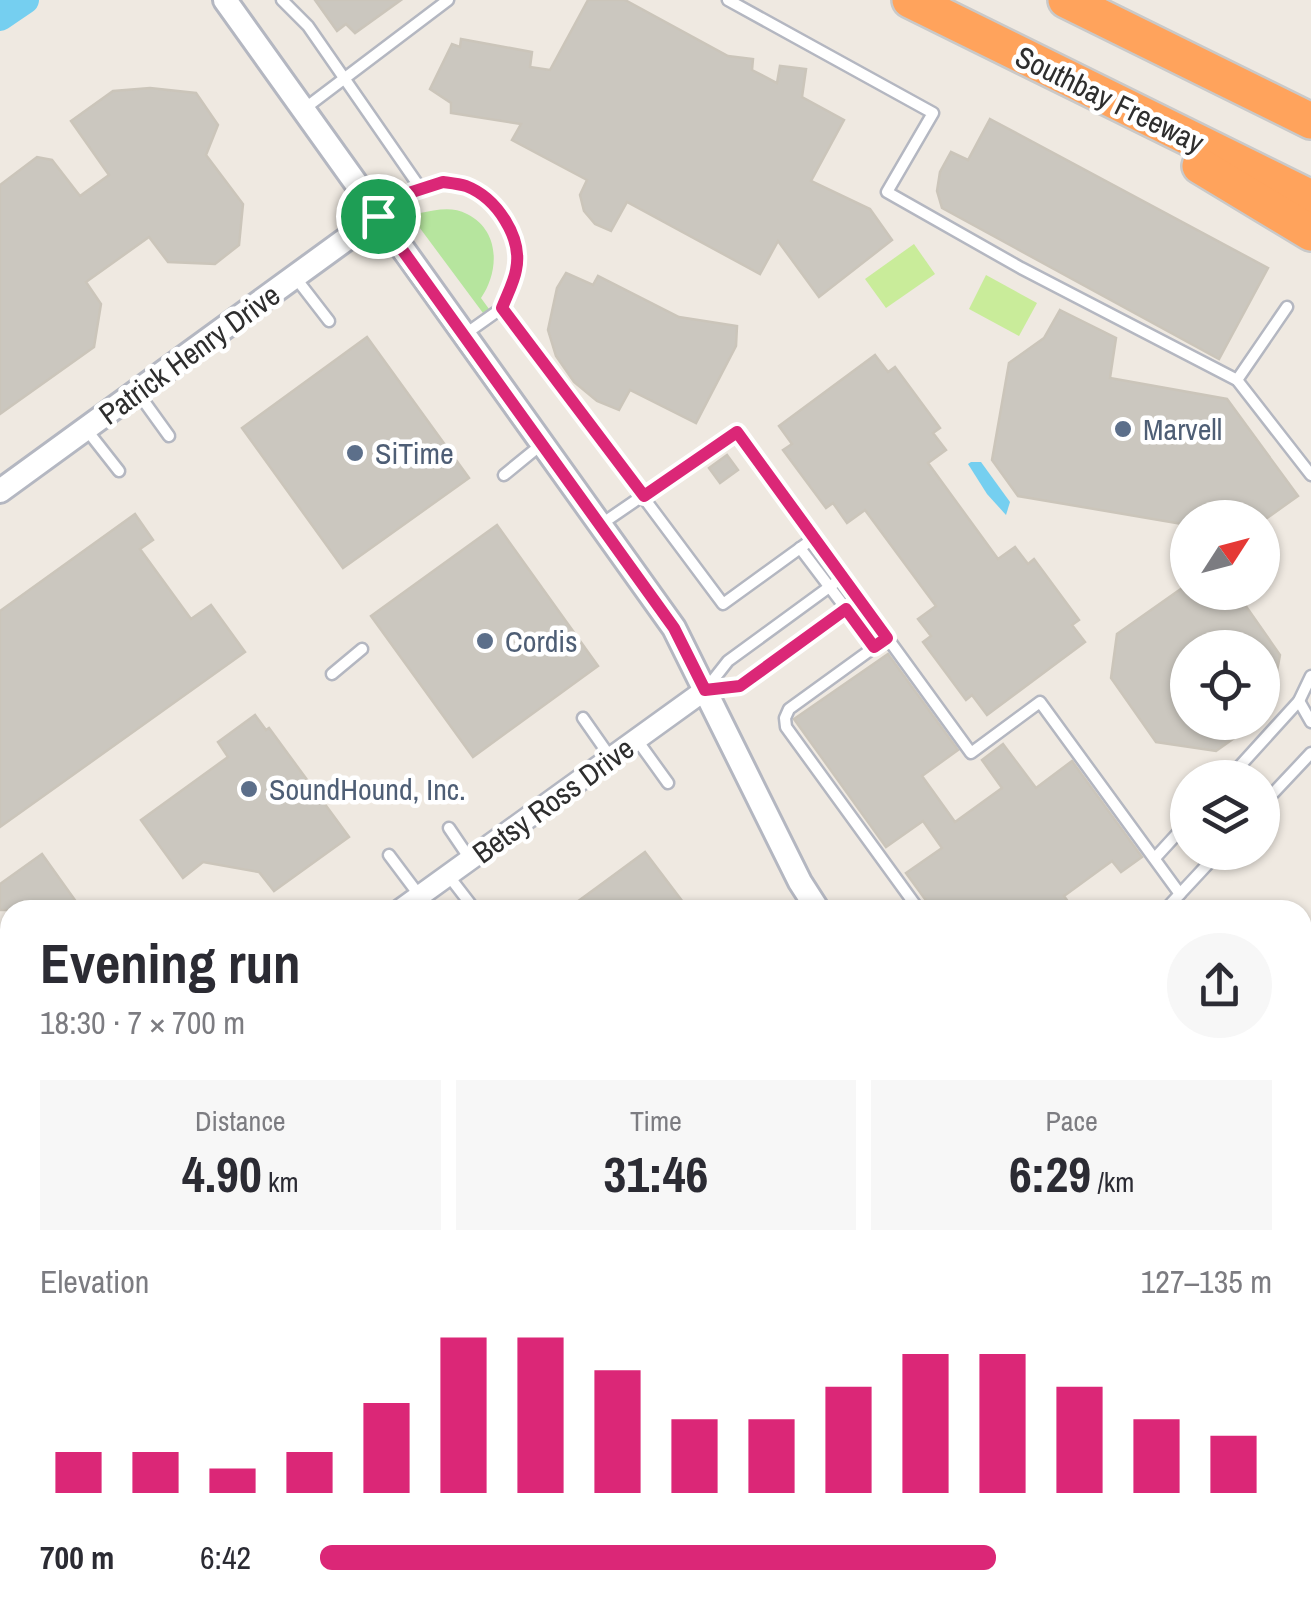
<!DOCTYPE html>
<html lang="en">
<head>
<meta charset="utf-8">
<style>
	body { margin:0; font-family:"Archivo Narrow",sans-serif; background:#f7f7f7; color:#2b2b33; height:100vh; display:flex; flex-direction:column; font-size:38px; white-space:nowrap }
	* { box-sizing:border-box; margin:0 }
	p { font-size:32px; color:#7c7c81 }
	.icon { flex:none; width:55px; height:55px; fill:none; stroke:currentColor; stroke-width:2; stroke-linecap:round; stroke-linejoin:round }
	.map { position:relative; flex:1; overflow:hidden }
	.sheet { position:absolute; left:0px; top:900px; width:1312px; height:715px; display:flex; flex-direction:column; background:#fff; border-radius:30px 30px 0 0; box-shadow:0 2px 8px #0004 }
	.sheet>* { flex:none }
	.needle { width:65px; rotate:54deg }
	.buttons { position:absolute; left:1170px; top:500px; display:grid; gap:20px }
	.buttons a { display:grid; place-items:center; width:110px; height:110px; border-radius:50%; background:#fff; box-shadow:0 2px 8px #0004; font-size:50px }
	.pin { position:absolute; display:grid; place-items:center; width:85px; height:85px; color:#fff; margin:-42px; border:5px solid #fff; border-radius:50%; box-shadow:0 2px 10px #0007 }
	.round { display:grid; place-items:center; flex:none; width:105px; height:105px; border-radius:52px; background:#f7f7f7 }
	.headline { display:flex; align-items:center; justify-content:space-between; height:170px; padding:0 40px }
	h1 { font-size:55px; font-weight:700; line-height:75px }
	.figures { display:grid; grid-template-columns:repeat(3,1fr); gap:15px; height:170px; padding:10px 40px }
	.figures div { display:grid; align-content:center; border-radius:0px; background:#f7f7f7; text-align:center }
	.figures b { font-size:50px; font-weight:700 }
	.figures small { font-size:28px; font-weight:400 }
	.figures p { font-size:28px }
	.chart { height:280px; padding:20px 40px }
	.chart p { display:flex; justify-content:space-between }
	.chart svg { width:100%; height:180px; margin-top:10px; stroke:#db2777; stroke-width:6 }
	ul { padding:0 40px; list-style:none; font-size:32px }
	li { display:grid; grid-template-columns:160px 120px 1fr; align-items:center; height:75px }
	li i { height:25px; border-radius:12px; background:#db2777 }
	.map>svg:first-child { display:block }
	.green { fill:#b6e59e }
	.pitch { fill:#c9ec9a }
	.water { fill:#75cff0 }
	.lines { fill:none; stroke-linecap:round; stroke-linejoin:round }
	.stream { stroke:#75cff0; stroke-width:5 }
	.river { stroke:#75cff0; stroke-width:28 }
	.building { fill:#cbc7bf; stroke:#cbc5ba; stroke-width:2.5 }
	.service-casing { stroke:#b4b7c1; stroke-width:15 }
	.minor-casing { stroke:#b4b7c1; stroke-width:25 }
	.tertiary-casing { stroke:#b4b7c1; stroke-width:28 }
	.primary-casing { stroke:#c9c9c9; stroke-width:35 }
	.motorway-casing { stroke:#c9c9c9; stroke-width:40 }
	.service { stroke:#fff; stroke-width:10 }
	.minor { stroke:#fff; stroke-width:20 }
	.tertiary { stroke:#fff; stroke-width:22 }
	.primary { stroke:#f2d163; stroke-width:30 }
	.motorway { stroke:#ffa35c; stroke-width:35 }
	.route-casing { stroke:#fff; stroke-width:20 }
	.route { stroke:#db2777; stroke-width:12 }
	.service-dot { fill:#5c6f8a; stroke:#fff; stroke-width:4 }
	.labels { text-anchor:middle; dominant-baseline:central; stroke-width:9; stroke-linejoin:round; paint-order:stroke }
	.street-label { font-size:30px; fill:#2e2e2e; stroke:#fff }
	.service-label { font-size:30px; fill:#4e5e75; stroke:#fff; text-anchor:start }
</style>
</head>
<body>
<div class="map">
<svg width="1311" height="1615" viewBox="0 0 1311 1615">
	<rect width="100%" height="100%" fill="#efe9e1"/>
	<path class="green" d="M412,203L420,213C436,210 452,206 467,214C501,231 499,272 481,298L489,309L483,313L405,208Z"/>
	<g class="pitch">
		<path d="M914,244L935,274L886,308L865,279Z"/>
		<path d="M986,275L1037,303L1019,336L969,309Z"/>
	</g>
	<g class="water">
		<path d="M971,462H981L1010,502L1006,515L987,494L968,464Z"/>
		<path d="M500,1605H617L615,1615H506Z"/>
	</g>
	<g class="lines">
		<g class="stream">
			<path d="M1302,936L1311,927"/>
			<path d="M725,1615L728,1605"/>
		</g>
		<path class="river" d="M0,17L25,0"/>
	</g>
	<g class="building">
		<path d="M315,0H401L355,33L346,24L337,31Z"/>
		<path d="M588,0H625L728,56L753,59L752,70L777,83L780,66L806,69L802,97L844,120L811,181L870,209L892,240L819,297L778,241L760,274L627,202L611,231L595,224L584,211L580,195L587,180L512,140L521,124L451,113V103L430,89L452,44L460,47L461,39L532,52L530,67L550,70Z"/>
		<path d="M150,88L196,93L218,125L206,155L243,204L239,245L215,264L168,262L149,237L86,282L101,304L94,347L0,414V185L37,157L52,160L80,196L109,175L71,121L113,91Z"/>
		<path d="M990,119L1268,268L1219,359L942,208L937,191L940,172L951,152L968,160Z"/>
		<path d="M566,273L593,285L598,276L679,317L737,326L736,346L696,423L630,390L619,410L597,401L574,382L556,356L548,330L557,288Z"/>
		<path d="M1060,310L1116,338L1110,378L1227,399L1298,496L1267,518H1188V525L1018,496L992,460L1009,363L1044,338Z"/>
		<path d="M367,337L469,478L343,568L242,428Z"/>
		<path d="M875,355L888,372L895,367L940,428L933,433L946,450L928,463L998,559L1015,547L1028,564L1034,559L1079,620L1072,625L1085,642L987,715L972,695L966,700L923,642L931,636L918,619L936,606L865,510L847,523L833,503L826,508L783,450L792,444L779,426Z"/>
		<path d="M727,455L738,470L720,483L709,468Z"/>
		<path d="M135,514L153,540L140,549L191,619L211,605L245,652L0,827V611Z"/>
		<path d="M497,525L598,666L473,757L371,616Z"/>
		<path d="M1188,584V592H1236L1280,655L1269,713L1262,712V648H1188V722H1257L1216,751L1156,742L1111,678L1117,634Z"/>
		<path d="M888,654L958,750L922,776L955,822L1002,788L982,760L1003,744L1036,788L1072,761L1142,857L1121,872L1112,861L1064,896L1074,910H933L906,873L942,848L923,821L886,847L794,719Z"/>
		<path d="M255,715L266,730L269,728L349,837L274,891L259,872L203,862L183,878L141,820L228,757L218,742Z"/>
		<path d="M645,852L689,910H566L607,880Z"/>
		<path d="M42,854L82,910H0V884Z"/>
	</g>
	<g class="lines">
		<defs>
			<g id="service">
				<path d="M282,0L308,26L421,189"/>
				<path d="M728,0L933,113L887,192L1021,268L1237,380L1311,475"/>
				<path d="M304,109L448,0"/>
				<path d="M378,216C397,202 416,187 440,183C472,177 513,216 517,248C520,268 509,289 502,308"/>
				<path d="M295,277L329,321"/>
				<path d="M464,335L502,308L723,604L814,538"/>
				<path d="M1237,380L1287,307"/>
				<path d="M138,393L169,436"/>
				<path d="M86,429L119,471"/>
				<path d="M504,475L542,444"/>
				<path d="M600,525L737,431L971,753L1040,702L1180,894"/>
				<path d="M800,548L875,647"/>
				<path d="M887,638L789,709L785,718L786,727L919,910"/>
				<path d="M332,674L362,649"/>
				<path d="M706,689L740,685L859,600"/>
				<path d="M706,689L728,661L843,577"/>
				<path d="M1299,701L1311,676"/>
				<path d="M583,718L611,758"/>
				<path d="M637,740L668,783"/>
				<path d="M1229,778L1299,701L1311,722"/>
				<path d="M1262,805L1311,753"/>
				<path d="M449,828L470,859"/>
				<path d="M389,855L419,895"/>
				<path d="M1155,858L1188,822"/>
				<path d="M448,875L475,910"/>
				<path d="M1165,910L1219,852"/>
				<path d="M1302,1045L1311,1036"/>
				<path d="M1302,1124L1311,1116"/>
				<path d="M0,1152L10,1166"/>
				<path d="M1302,1174L1311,1186"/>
				<path d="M1302,1283L1311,1277"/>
				<path d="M1302,1565L1311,1578"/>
				<path d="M1302,1603L1311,1615"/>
				<path d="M796,1615L800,1605"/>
			</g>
			<g id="minor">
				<path d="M400,910L705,690"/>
				<path d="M0,1200L10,1193"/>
			</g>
			<g id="tertiary">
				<path d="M225,0L674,628L800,882L818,910"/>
				<path d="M0,491L378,216"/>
			</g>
			<g id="primary">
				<path d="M1302,1362L1311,1356"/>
				<path d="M1302,1408L1311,1402"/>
				<path d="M939,1615L953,1605"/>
				<path d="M1004,1615L1019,1605"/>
			</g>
			<g id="motorway">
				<path d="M910,0L1311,198"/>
				<path d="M1066,0L1311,121"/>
				<path d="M1200,166L1311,233"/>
			</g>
		</defs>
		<use href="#service" class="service-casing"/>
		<use href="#minor" class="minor-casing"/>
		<use href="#tertiary" class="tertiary-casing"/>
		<use href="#primary" class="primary-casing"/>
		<use href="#motorway" class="motorway-casing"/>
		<use href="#service" class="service"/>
		<use href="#minor" class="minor"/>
		<use href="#tertiary" class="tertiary"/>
		<use href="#primary" class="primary"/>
		<use href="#motorway" class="motorway"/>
	</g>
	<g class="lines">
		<defs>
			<path id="route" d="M443,182C450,183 459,184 466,186C497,198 523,238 516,270C514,282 507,295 502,308L644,496L737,432L887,638L874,647L846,609L740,686L705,690L674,628L378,216L412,192Z"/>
		</defs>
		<use href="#route" class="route-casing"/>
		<use href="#route" class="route"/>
	</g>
	<g class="service-dot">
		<circle cx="1123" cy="429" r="10"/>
		<circle cx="355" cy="453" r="10"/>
		<circle cx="485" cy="641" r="10"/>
		<circle cx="249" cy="789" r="10"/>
	</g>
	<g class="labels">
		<g class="street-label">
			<text transform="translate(1110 99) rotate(26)">Southbay Freeway</text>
			<text transform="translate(189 354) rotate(-36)">Patrick Henry Drive</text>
			<text transform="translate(553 800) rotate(-36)">Betsy Ross Drive</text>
		</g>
		<g class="service-label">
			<text x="1143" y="429">Marvell</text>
			<text x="375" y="453">SiTime</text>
			<text x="505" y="641">Cordis</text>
			<text x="269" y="789">SoundHound, Inc.</text>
		</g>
	</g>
</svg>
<div class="buttons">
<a><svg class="needle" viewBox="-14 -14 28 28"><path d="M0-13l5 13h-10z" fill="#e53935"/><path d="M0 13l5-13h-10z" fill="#7c7c81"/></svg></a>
<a><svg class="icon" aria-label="locate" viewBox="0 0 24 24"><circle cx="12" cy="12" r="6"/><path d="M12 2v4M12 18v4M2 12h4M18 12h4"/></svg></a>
<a><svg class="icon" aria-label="layers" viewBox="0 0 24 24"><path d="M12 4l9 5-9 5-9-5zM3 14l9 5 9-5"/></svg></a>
</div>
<div class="pin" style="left:378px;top:216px;background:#1e9e55"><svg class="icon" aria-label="arrive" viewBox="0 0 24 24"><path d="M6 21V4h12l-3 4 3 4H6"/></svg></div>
<section class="sheet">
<div class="headline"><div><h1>Evening run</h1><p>18:30 · 7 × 700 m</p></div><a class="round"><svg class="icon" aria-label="share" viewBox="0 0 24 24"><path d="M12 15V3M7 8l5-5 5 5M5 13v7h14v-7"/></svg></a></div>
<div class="figures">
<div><p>Distance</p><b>4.90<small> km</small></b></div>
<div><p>Time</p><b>31:46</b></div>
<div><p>Pace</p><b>6:29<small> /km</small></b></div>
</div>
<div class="chart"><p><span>Elevation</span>127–135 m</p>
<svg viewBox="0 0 160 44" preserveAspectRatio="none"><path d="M5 44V34M15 44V34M25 44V38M35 44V34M45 44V22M55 44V6M65 44V6M75 44V14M85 44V26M95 44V26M105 44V18M115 44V10M125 44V10M135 44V18M145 44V26M155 44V30"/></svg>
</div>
<ul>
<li><b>700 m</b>6:42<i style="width:71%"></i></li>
</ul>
</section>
</div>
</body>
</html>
